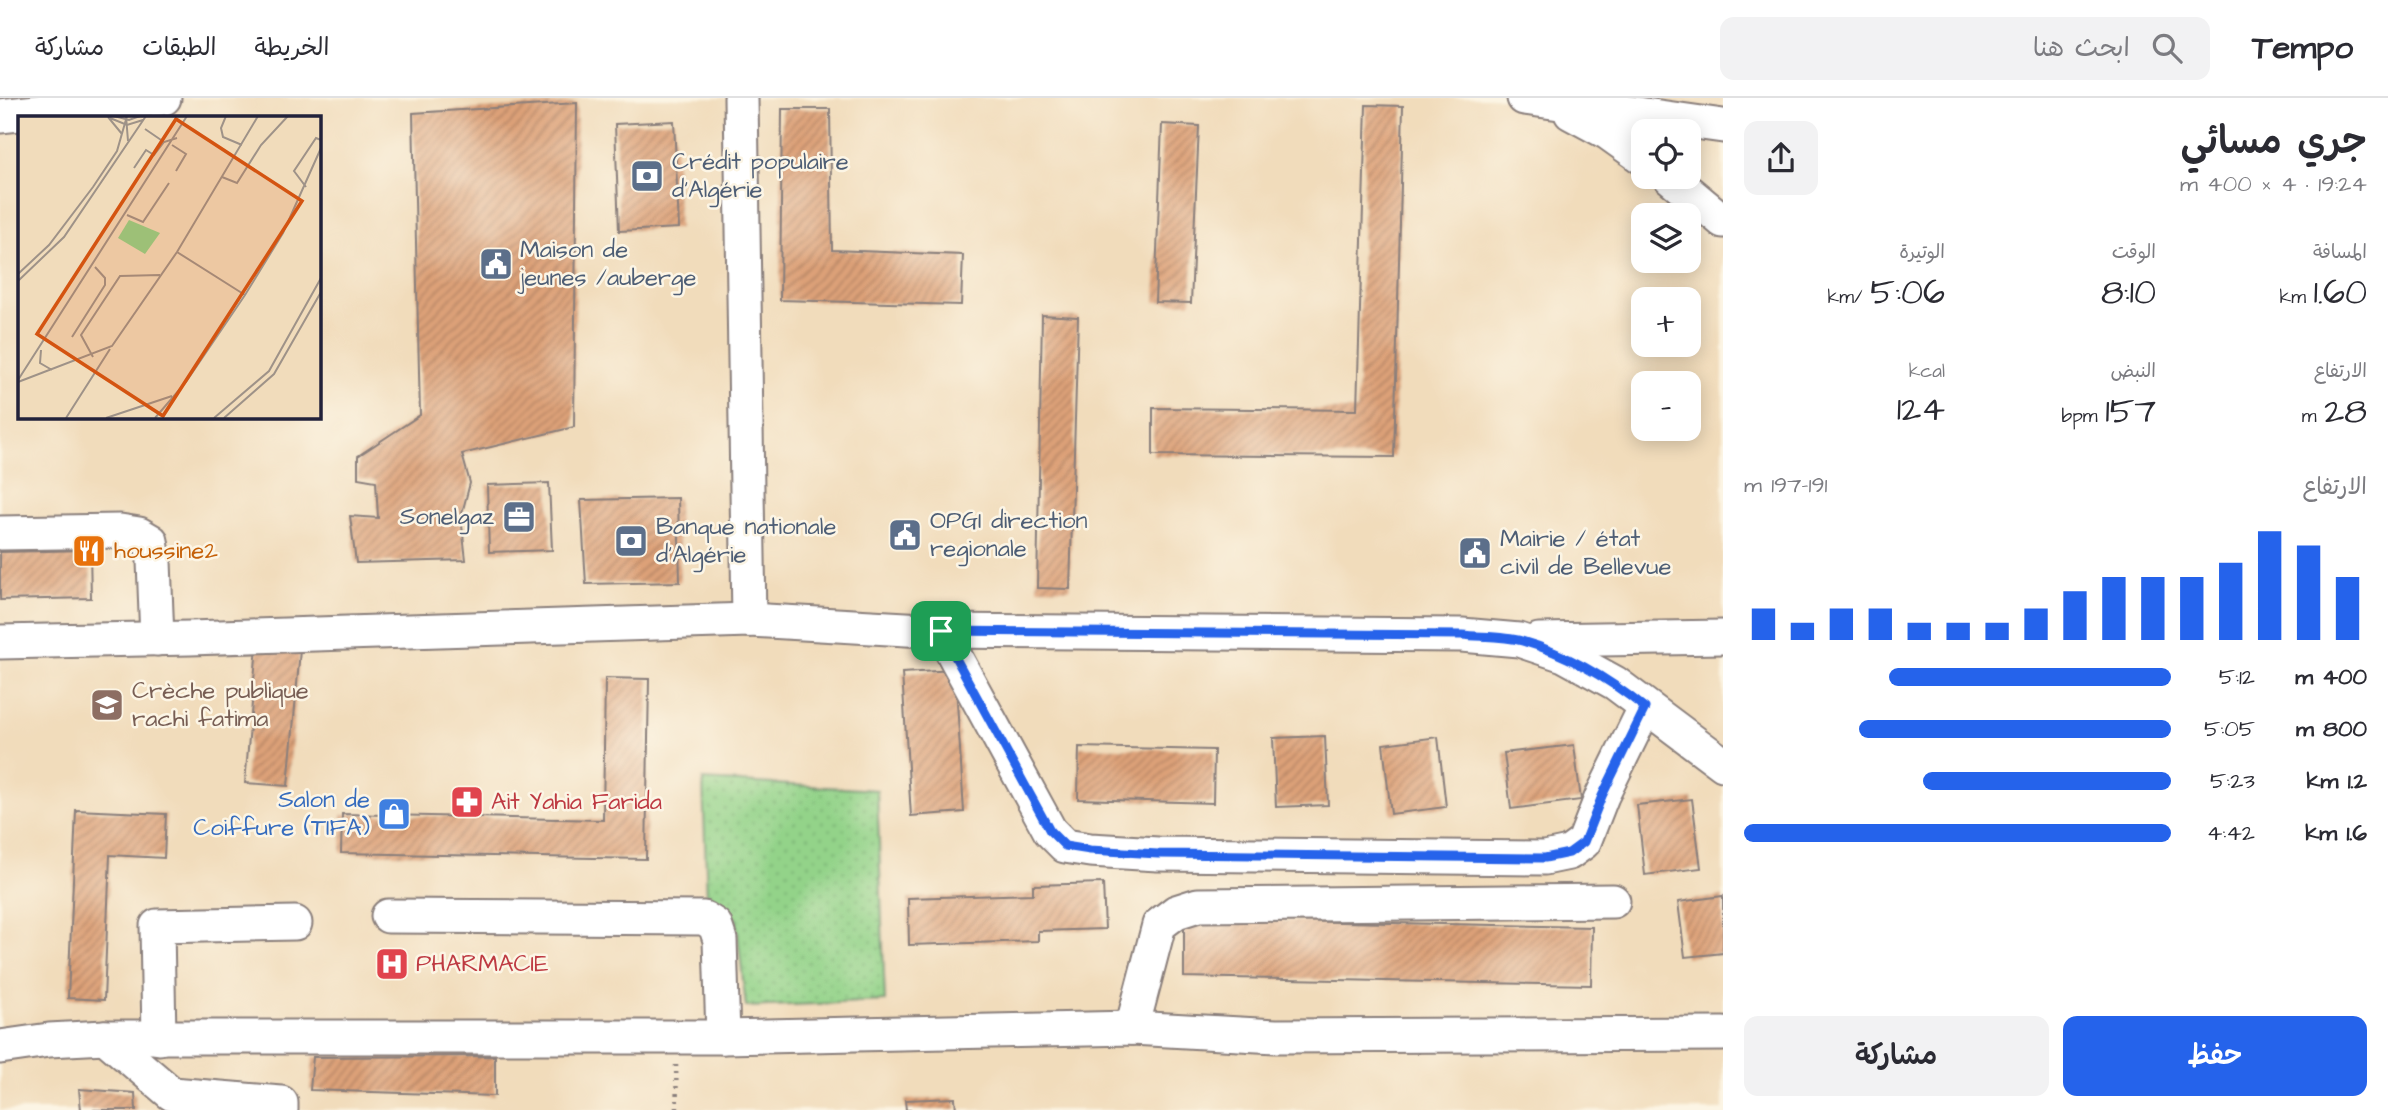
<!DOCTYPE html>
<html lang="ar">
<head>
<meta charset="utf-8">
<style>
	body { margin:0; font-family:"Architects Daughter","Playpen Sans Arabic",sans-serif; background:#f2f2f3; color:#2b2b33; direction:rtl; height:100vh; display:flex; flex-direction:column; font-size:26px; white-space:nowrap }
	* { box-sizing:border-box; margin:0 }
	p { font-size:23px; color:#7c7c81 }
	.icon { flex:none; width:38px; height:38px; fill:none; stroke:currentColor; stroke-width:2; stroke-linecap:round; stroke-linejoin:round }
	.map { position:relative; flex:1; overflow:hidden; direction:ltr }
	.side { display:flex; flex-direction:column; background:#fff; width:665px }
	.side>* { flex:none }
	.fabs { position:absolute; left:1631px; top:21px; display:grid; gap:14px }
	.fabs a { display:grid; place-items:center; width:70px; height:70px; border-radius:14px; background:#fff; box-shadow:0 4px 18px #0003; font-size:35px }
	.pin { position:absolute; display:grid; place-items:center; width:60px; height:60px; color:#fff; margin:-30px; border-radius:14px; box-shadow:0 4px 10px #0006 }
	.round { display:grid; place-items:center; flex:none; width:74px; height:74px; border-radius:14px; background:#f2f2f3 }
	.head { display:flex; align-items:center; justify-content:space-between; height:119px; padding:0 21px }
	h1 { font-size:38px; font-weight:600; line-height:52px }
	.figures { display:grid; grid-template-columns:repeat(3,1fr); gap:10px; height:119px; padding:7px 21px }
	.figures div { display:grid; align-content:center }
	.figures b { font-size:35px; font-weight:600 }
	.figures small { font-size:19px; font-weight:400 }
	.figures p { font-size:19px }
	.chart { height:196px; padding:14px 21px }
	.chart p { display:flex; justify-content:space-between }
	.chart svg { width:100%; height:126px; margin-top:7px; stroke:#2563eb; stroke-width:6 }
	.action { display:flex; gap:14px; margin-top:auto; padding:14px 21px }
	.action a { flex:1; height:80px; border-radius:14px; background:#2563eb; color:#fff; font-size:28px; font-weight:600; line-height:80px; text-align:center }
	.action a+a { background:#f2f2f3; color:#2b2b33 }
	ul { padding:0 21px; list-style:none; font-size:23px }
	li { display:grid; grid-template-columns:112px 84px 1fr; align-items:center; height:52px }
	li i { height:18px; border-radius:9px; background:#2563eb }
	header { display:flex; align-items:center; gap:42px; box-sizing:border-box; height:98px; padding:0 35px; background:#fff; border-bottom:2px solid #e1e1e2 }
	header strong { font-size:33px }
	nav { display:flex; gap:38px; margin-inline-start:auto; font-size:24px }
	.search { width:490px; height:63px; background:#f2f2f3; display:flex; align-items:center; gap:18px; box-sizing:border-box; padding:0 24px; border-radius:14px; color:#7c7c81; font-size:26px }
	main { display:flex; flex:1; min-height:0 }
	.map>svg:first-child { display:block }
	.park { fill:url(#park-dots); stroke:#5a7a62; stroke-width:2 }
	.building { fill:url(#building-hatch) }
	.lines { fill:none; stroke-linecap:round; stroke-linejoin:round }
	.minor-casing { stroke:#8a7f7b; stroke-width:37 }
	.path { stroke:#8a7f7b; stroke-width:4.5; stroke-dasharray:2 5; stroke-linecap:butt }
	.minor { stroke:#fff; stroke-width:33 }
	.route-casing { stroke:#fff; stroke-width:14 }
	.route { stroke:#2563eb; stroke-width:9 }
	.labels { text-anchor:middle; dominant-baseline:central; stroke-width:5; stroke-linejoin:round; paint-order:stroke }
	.service-label { font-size:24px; fill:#4e5e75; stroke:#fcf5e5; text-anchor:start }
	.food-label { font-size:24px; fill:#c56008; stroke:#fcf5e5; text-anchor:start }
	.education-label { font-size:24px; fill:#785e54; stroke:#fcf5e5; text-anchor:start }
	.shop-label { font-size:24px; fill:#366cbe; stroke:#fcf5e5; text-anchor:end }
	.health-label { font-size:24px; fill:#be3a42; stroke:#fcf5e5; text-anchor:start }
	.inset-road { fill:none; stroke:#9e9288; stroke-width:2 }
	.view { fill:#d45411; fill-opacity:0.15; stroke:#d45411; stroke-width:3.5 }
	.inset-edge { fill:none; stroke:#22223b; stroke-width:3.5 }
</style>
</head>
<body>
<header>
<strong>Tempo</strong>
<div class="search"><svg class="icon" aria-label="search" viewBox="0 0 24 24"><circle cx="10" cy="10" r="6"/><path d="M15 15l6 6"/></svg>ابحث هنا</div>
<nav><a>الخريطة</a><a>الطبقات</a><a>مشاركة</a></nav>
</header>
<main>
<section class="side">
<div class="head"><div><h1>جري مسائي</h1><p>19:24 · 4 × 400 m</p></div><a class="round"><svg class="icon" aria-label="share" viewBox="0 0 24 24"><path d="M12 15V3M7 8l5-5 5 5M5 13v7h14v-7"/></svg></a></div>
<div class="figures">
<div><p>المسافة</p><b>1.60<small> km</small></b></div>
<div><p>الوقت</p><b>8:10</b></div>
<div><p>الوتيرة</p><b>5:06<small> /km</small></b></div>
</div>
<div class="figures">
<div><p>الارتفاع</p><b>28<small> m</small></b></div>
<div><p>النبض</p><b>157<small> bpm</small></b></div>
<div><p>kcal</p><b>124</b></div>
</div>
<div class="chart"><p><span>الارتفاع</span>191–197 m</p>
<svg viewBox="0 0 160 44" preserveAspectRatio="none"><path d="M5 44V33M15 44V38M25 44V33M35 44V33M45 44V38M55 44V38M65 44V38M75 44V33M85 44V27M95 44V22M105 44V22M115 44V22M125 44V17M135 44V6M145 44V11M155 44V22"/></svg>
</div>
<ul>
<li><b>400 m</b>5:12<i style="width:66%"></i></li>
<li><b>800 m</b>5:05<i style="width:73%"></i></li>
<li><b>1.2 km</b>5:23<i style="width:58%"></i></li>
<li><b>1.6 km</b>4:42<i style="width:100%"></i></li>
</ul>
<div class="action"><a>حفظ</a><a>مشاركة</a></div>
</section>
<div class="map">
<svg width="1723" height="1012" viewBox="0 0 1723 1012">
	<defs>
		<pattern id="park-dots" width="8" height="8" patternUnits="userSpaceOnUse" patternTransform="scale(1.75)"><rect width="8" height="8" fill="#93d389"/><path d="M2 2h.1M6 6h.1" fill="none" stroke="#7eb577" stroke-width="1.8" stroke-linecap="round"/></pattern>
		<pattern id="building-hatch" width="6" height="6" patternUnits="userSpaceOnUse" patternTransform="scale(1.75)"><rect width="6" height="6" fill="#dda178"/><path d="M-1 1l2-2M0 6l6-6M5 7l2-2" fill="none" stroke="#b38364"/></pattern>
	</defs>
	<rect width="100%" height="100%" fill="#fcf5e5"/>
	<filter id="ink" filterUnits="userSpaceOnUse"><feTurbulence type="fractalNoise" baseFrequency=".0143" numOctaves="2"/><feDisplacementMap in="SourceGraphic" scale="14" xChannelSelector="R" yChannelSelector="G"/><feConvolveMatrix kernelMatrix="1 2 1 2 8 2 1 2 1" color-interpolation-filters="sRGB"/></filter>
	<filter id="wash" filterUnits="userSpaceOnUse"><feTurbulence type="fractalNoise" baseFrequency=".00686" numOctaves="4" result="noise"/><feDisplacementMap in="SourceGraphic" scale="28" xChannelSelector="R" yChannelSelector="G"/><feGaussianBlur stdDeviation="1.57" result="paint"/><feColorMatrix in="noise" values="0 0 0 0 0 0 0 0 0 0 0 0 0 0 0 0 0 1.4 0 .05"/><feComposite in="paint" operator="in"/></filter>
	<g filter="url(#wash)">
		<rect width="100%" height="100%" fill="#f1dcbb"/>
		<path class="park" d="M703,682L877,692L885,903L746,909L736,820L707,803Z"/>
		<g id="blocks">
			<g class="building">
				<path d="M577,5L574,329L462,356L470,385L461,419L466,462L356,465L350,418L378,420L376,383L358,380V358L420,317L413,15Z"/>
				<path d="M1366,7L1403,8L1394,359L1153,357V310L1357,312Z"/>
				<path d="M782,11H830L832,152L963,157L961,207L780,202Z"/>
				<path d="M674,23L679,130L619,133L615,26Z"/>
				<path d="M1162,26L1199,28L1191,205L1155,204Z"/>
				<path d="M1042,217L1078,219L1070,491L1037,490Z"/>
				<path d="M549,385L552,452L489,454L487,387Z"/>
				<path d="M678,400L680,484L586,486L581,402Z"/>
				<path d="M90,452L91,500L0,502V454Z"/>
				<path d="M257,548L300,552L288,688L245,685Z"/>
				<path d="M955,572L964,714L911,718L902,575Z"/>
				<path d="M605,580L649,581L646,761L341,755L342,716L603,722Z"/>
				<path d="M1325,638L1328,707L1276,709L1273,640Z"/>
				<path d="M1438,639L1446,709L1391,716L1383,646Z"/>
				<path d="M1574,647L1581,702L1511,711L1504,655Z"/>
				<path d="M1079,649L1214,652L1213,705L1078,701Z"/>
				<path d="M1692,701L1701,770L1645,777L1637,707Z"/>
				<path d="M76,712L166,716L164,760L110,757L104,902L68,900Z"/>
				<path d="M1103,785L1105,831L1038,833V843L909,847L908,800L1033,796V787Z"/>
				<path d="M1723,798V855L1685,859L1678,804Z"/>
				<path d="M1184,821L1592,829L1591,887L1184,879Z"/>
				<path d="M495,958V998L310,992L313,959Z"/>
				<path d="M79,991L135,995L136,1012H81Z"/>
				<path d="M955,1000L956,1012H906L905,1002Z"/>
			</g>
		</g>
	</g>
	<g filter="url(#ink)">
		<use href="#blocks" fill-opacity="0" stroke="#8a7f7b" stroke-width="2"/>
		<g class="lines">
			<defs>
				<g id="minor">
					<path d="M741,0L749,522"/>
					<path d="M1524,0L1723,28"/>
					<path d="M1571,15L1608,35L1643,60"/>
					<path d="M0,18L164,0"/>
					<path d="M1670,79L1723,123"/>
					<path d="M0,435L120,433L139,436L151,443L154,463L157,541"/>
					<path d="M941,533L1050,733L1065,748L1090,752L1158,756L1545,760L1569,755L1584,744L1602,698L1645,610"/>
					<path d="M1539,542L1723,539"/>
					<path d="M0,544L190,540L749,522L941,533L1462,537L1519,542L1564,557L1615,585L1723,666"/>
					<path d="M388,818L704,820L715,827L720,842L723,939"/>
					<path d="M1132,930L1159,827L1176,814L1198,807L1613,803"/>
					<path d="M105,939L172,996L281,1005V1012"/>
					<path d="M159,940L157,828L295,825"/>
					<path d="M0,949L49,942L105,939H723L1132,930L1276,938L1723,936"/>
				</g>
			</defs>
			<use href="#minor" class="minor-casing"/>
			<path class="path" d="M676,967L677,1012"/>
			<use href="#minor" class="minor"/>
		</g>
	</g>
	<g class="lines" filter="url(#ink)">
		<defs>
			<path id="route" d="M941,533L1462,537C1481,539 1503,538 1522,543C1568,556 1608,580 1645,610L1602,698L1584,744L1569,755L1545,760L1158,756L1090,752L1065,748L1050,733Z"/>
		</defs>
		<use href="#route" class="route-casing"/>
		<use href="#route" class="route"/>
	</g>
	<defs>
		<symbol id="bank-square" viewBox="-11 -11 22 22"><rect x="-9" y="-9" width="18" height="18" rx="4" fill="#5c6f8a" stroke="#fcf5e5"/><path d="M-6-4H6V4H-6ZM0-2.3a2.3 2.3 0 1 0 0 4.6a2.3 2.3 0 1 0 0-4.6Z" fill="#fff"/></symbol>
		<symbol id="civic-square" viewBox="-11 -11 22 22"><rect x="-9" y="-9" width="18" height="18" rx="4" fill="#5c6f8a" stroke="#fcf5e5"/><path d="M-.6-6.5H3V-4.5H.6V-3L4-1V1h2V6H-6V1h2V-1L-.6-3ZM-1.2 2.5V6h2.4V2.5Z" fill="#fff"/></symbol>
		<symbol id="office-square" viewBox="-11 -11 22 22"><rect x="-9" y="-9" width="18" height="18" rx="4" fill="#5c6f8a" stroke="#fcf5e5"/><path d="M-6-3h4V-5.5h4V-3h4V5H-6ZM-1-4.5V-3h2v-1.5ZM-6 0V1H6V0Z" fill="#fff"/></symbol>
		<symbol id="restaurant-square" viewBox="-11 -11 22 22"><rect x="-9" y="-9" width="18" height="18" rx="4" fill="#e8710a" stroke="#fcf5e5"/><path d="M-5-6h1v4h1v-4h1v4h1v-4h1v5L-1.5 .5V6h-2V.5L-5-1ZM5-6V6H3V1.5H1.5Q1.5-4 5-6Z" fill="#fff"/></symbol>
		<symbol id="school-square" viewBox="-11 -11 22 22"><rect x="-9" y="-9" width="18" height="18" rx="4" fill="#8d6e63" stroke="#fcf5e5"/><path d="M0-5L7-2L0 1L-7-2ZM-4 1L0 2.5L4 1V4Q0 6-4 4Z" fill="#fff"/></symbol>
		<symbol id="pharmacy-square" viewBox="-11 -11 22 22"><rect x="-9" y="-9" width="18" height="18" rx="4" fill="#e0444e" stroke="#fcf5e5"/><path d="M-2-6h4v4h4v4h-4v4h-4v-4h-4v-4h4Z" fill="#fff"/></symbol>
		<symbol id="shop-square" viewBox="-11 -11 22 22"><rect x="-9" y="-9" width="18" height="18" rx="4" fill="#3f7fe0" stroke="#fcf5e5"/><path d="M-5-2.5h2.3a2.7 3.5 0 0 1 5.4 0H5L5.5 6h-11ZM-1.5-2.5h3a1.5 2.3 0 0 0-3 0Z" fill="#fff"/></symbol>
		<symbol id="hospital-square" viewBox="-11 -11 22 22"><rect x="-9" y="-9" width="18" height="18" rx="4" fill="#e0444e" stroke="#fcf5e5"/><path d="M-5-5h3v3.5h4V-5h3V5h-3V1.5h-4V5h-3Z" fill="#fff"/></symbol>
	</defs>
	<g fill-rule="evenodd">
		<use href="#bank-square" x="628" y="59" width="38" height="38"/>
		<use href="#civic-square" x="477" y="147" width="38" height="38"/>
		<use href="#office-square" x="500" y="400" width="38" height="38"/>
		<use href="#civic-square" x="886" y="418" width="38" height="38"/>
		<use href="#bank-square" x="612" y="424" width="38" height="38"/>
		<use href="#restaurant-square" x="70" y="434" width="38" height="38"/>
		<use href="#civic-square" x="1456" y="436" width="38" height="38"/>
		<use href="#school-square" x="88" y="588" width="38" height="38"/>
		<use href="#pharmacy-square" x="448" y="685" width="38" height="38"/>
		<use href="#shop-square" x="375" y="697" width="38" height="38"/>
		<use href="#hospital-square" x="373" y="847" width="38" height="38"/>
	</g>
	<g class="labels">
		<g class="service-label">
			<text x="672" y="64">Crédit populaire<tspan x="672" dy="28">d'Algérie</tspan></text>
			<text x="520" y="152">Maison de<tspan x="520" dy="28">jeunes /auberge</tspan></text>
			<text x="494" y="419" text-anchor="end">Sonelgaz</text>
			<text x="930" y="423">OPGI direction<tspan x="930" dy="28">regionale</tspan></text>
			<text x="656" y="429">Banque nationale<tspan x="656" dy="28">d'Algérie</tspan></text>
			<text x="1500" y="441">Mairie / état<tspan x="1500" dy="28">civil de Bellevue</tspan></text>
		</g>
		<g class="food-label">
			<text x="114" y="453">houssine2</text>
		</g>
		<g class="education-label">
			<text x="132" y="593">Crèche publique<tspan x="132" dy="28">rachi fatima</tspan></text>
		</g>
		<g class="shop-label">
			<text x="370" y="702">Salon de<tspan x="370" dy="28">Coiffure (TIFA)</tspan></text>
		</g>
		<g class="health-label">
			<text x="491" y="704">Ait Yahia Farida</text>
			<text x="416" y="866">PHARMACIE</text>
		</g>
	</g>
	<g transform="translate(18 18)">
		<rect width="303" height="303" fill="#f1dcbb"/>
		<path d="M111,104L142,117L127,138L100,122Z" fill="#93d389"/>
		<path class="inset-road" d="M96,0L111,4L122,0M108,0L110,25M208,0L203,12L205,21L224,29M90,1L104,18M92,2L109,9L125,4M127,13L146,26M154,29L168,38L158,55M116,52L128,34L136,39L146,26L159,22M204,61L219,67L243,29L270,0M288,71L276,55L298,22L303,24M109,99L125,106L151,67M159,136L227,179M0,158L31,129L75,71L99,35L109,0M0,165L46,121L128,0M54,221L87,169V162L77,151M23,234L22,247L34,254M75,241L63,219L102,160L142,159M0,264L169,0M0,266L94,230L159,136L240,0M48,302L92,233M88,302L154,280M137,302L168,266L227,179L265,117L303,32M196,302L251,255L303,162M206,302L256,258L303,176"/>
		<path class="view" d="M158,3L284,85L145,300L19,218Z"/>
		<rect width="303" height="303" class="inset-edge"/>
	</g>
</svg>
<div class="fabs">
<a><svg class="icon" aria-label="locate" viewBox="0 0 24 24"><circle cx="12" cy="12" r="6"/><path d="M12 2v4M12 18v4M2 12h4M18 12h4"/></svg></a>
<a><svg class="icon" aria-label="layers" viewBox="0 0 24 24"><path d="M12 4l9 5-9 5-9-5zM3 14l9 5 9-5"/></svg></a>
<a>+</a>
<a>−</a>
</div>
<div class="pin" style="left:941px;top:533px;background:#1e9e55"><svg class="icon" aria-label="arrive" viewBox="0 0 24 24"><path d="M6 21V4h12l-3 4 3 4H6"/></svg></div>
</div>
</main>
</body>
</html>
